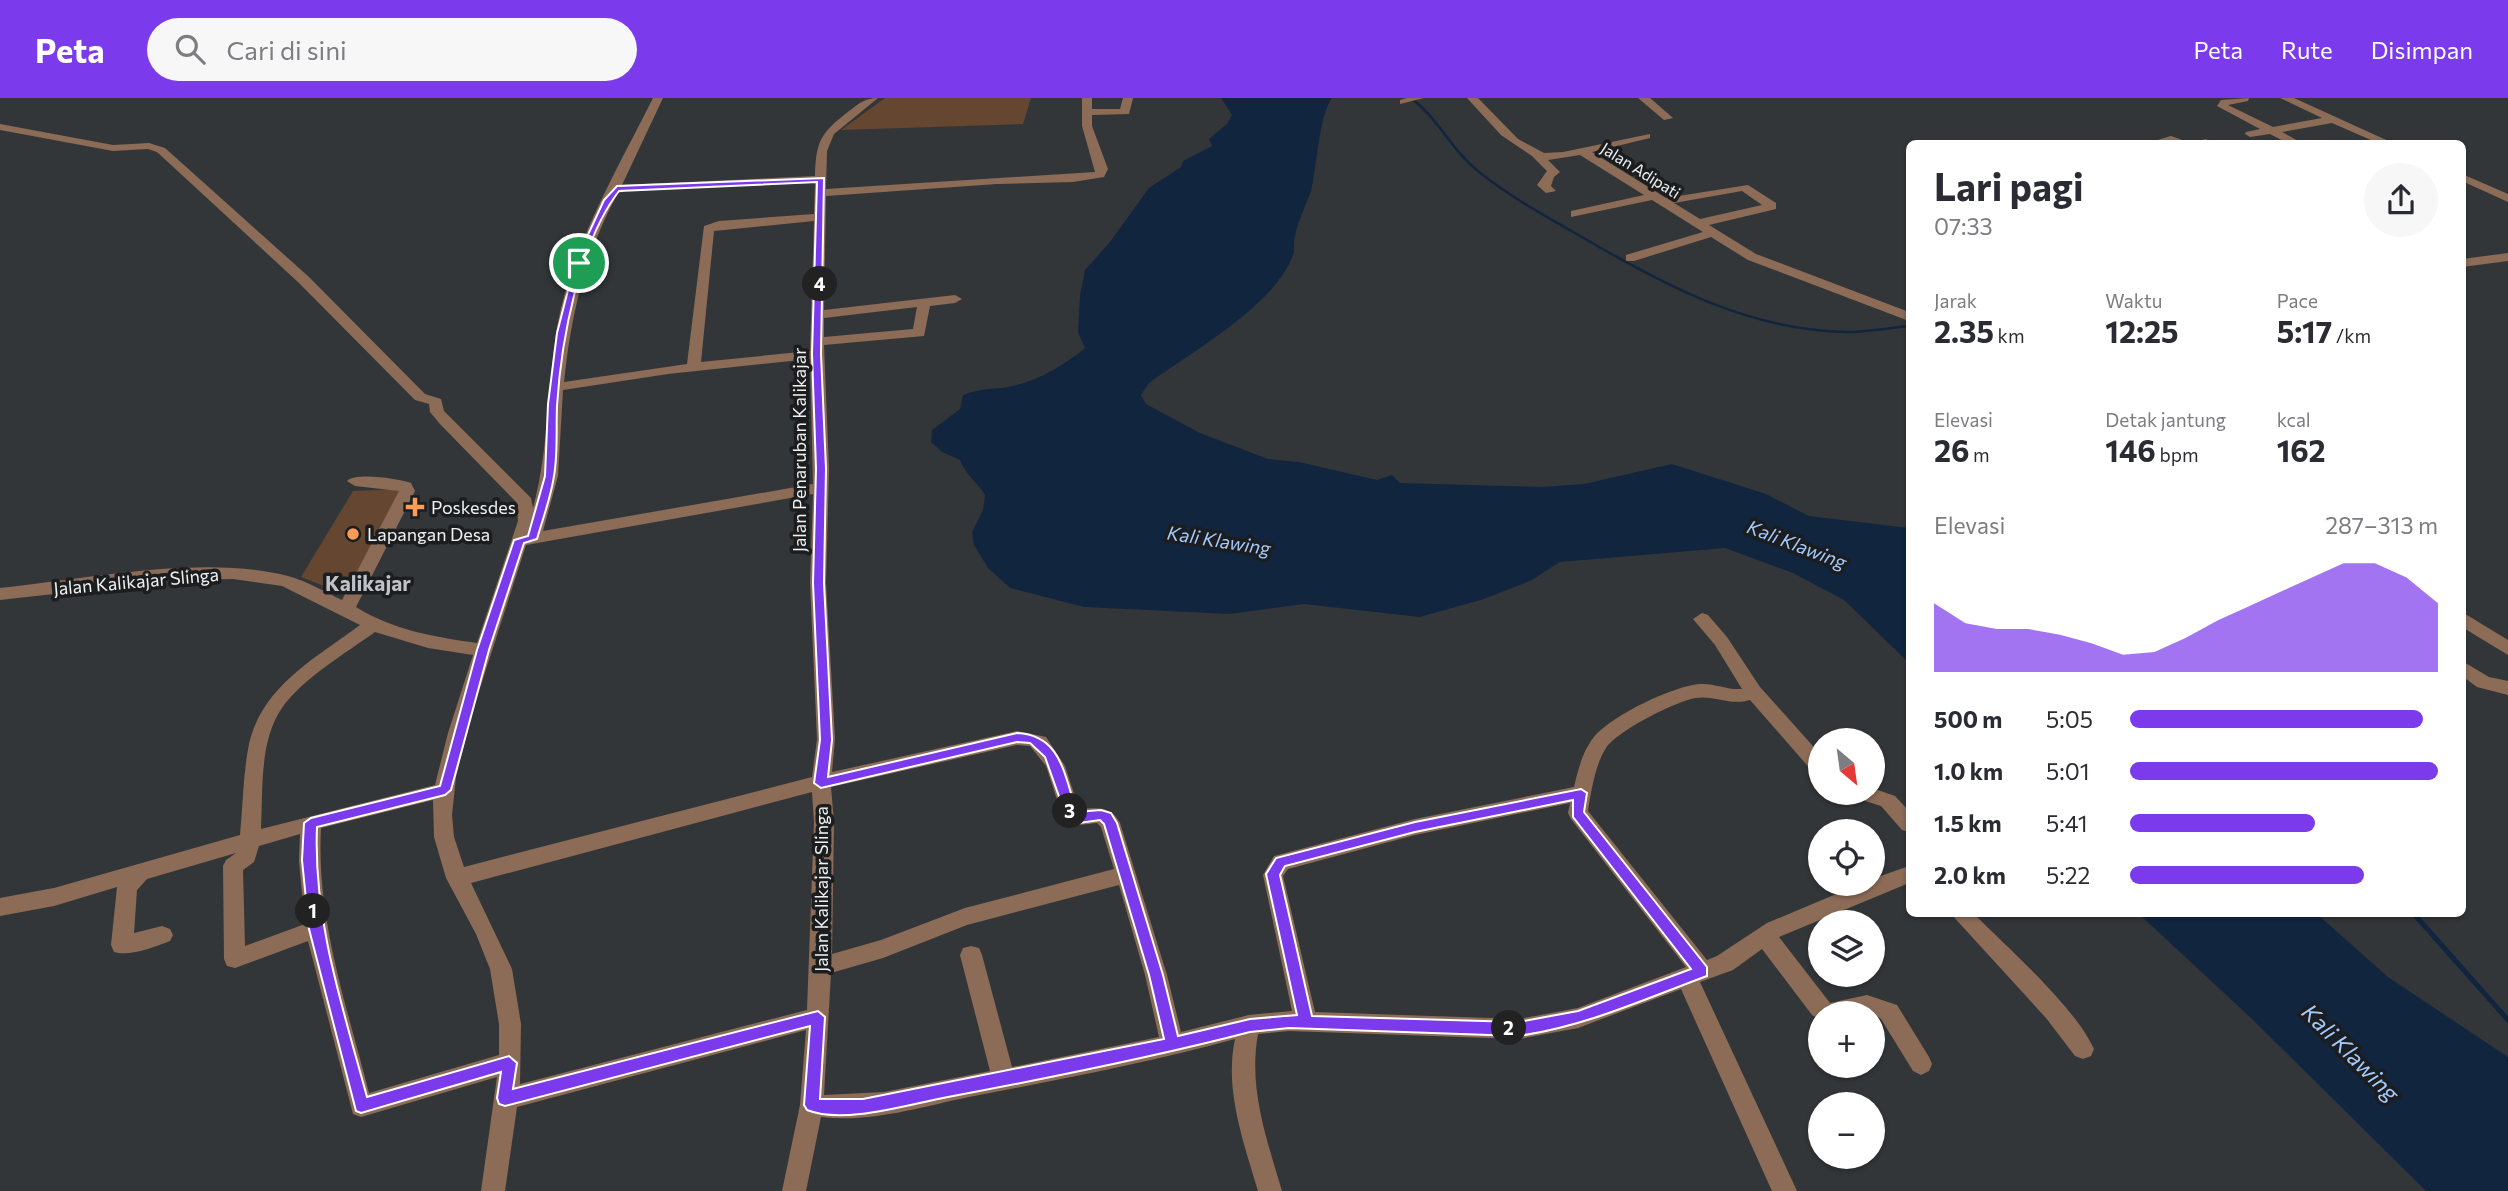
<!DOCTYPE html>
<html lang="id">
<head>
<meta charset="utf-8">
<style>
	body { margin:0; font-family:Commissioner,sans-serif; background:#f7f7f7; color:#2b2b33; height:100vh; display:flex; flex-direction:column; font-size:26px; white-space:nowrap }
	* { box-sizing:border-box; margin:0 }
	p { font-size:23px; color:#7c7c81 }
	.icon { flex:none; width:38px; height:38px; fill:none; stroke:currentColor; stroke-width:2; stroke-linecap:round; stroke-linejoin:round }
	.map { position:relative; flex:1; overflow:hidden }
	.drawer { position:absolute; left:1906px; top:42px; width:560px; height:777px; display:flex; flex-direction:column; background:#fff; border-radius:10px; box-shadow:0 2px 5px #0004 }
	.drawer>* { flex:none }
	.needle { width:46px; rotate:151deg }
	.controls { position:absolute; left:1808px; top:630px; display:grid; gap:14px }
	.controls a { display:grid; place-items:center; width:77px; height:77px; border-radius:50%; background:#fff; box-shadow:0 2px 5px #0004; font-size:35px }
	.pin { position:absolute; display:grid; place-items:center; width:60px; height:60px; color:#fff; margin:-30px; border:4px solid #fff; border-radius:50%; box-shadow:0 2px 7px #0007 }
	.km { position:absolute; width:35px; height:35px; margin:-18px; border-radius:50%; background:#222; color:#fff; font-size:19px; line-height:35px; text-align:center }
	.round { display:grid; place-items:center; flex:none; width:74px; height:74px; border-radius:37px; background:#f7f7f7 }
	.head { display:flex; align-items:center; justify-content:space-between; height:119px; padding:0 28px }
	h1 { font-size:38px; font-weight:700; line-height:52px }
	.metrics { display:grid; grid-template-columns:repeat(3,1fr); gap:10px; height:119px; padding:7px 28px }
	.metrics div { display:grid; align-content:center }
	.metrics b { font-size:30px; font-weight:700 }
	.metrics small { font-size:19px; font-weight:400 }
	.metrics p { font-size:19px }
	.chart { height:196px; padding:14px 28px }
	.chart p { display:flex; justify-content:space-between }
	.chart svg { width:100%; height:126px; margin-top:7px; fill:#7c3aed; opacity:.7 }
	ul { padding:0 28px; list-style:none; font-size:23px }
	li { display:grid; grid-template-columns:112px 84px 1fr; align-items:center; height:52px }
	li i { height:18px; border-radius:9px; background:#7c3aed }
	header { display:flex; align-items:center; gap:42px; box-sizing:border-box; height:98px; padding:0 35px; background:#7c3aed; color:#fff }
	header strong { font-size:33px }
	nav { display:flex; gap:38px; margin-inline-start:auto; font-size:24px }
	.search { width:490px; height:63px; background:#f7f7f7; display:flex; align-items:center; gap:18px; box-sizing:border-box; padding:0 24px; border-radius:38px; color:#7c7c81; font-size:26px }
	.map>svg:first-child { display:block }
	.green { fill:#654631 }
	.water { fill:#12253f }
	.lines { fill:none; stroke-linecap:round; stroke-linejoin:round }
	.stream-far1 { stroke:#12253f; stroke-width:2.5 }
	.stream { stroke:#12253f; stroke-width:5 }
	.minor { fill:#8c6c57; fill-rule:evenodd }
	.route { fill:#7c3aed; stroke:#fff; stroke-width:2; fill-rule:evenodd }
	.poi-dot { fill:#fd9c56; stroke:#1c1d1f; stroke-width:2.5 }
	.labels { text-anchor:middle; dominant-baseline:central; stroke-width:7; stroke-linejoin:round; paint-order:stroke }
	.far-street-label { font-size:16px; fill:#eff0f2; stroke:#1c1d1f }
	.street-label { font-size:18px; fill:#eff0f2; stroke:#1c1d1f }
	.poi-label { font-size:18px; fill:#eff0f2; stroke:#1c1d1f; text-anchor:start }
	.water-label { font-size:19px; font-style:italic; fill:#a3cafe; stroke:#1c1d1f }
	.quarter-label { font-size:21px; font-weight:bold; fill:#bfc2c6; stroke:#1c1d1f }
	.near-water-label { font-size:23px; font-style:italic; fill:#a3cafe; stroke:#1c1d1f }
</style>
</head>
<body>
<header>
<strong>Peta</strong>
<div class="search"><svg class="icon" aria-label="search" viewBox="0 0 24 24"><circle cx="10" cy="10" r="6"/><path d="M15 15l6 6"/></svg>Cari di sini</div>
<nav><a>Peta</a><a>Rute</a><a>Disimpan</a></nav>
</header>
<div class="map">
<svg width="2508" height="1093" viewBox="0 0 2508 1093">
	<rect width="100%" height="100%" fill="#333639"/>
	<g class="green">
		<path d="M885,0H1031L1023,26L841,32Z"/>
		<path d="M403,391L347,497L301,479L353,393Z"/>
	</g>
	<g class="water">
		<path d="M1221,0H1332C1319,18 1317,67 1311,93C1306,108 1298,122 1295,138C1293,143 1295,149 1294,154C1278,206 1193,253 1149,285L1141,297L1146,306L1200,335L1268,361L1299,364L1377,382L1392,377L1400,385L1541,389L1584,386L1672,366L1766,396L1809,418L1909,430V565L1844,502L1793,475L1725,450L1560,464L1530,483L1484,501L1420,519L1304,506L1230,516L1084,509L1010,490L988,470L974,447L972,434L983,412L985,397C977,384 965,376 960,362L942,354L931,344L932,332L960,311L963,297C977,292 986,291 1001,290C1031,287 1062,269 1085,250L1078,235L1080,197L1085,172L1110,144L1149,90L1181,69L1183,63L1212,48L1209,41L1227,26L1232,17Z"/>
		<path d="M2139,816H2317L2388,879L2508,959V1093H2426L2251,920Z"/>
	</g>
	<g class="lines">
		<path class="stream-far1" d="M1411,0C1439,21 1452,53 1479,74C1513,101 1551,121 1587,142C1668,189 1750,232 1845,234C1867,234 1888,230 1909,228"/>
		<path class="stream" d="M2414,816L2508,922"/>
		<g class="minor">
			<path d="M653,0H663L622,87L815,78C816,42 821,35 849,13C860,5 865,0 878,0L834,36L827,53L826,91L1095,74L1082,28V0H1092V11H1120L1123,0H1133L1129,16L1092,17V28L1108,71L1104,79L1073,84L997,86L826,98L824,212L955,197L962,201L955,205L930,208L924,238L824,247L829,371L826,485L835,641L832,674L1017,633L1046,639L1065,668L1079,711C1096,710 1111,707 1120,725L1167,877L1181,934L1249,917L1292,913L1263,777L1274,758L1415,721L1574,689C1578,672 1583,652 1594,639C1611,618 1673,588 1700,586C1714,585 1727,592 1742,591L1715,547L1693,521L1702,515L1708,517L1727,539L1760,589L1820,656V676L1813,674L1750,602C1731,608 1715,597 1696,600C1676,603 1617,633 1606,650C1595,667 1591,694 1588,713L1707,862L1717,858L1767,825L1860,786H1872V781L1909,768V785L1779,839L1830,905L1867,897L1897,907L1929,959L1932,966L1929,973L1921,977L1913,973L1881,921L1872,915H1820V922L1812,917L1762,851L1733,872L1700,884L1797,1093H1772L1681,891L1578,930L1519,941L1289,933L1258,936C1248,990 1267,1042 1282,1093H1258C1244,1045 1224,992 1235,941C1147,965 1058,982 969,999C921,1009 870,1025 821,1019L806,1093H782L800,1007L806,932L517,1009L505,1093H481L497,979L361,1019L353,1016L308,843L235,870L227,868L224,861L223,768L226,762L236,755L147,781L137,792L134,835L162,828L170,831L173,837L170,843C154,849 130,859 114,854L111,847L117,789L54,808L0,818V800L54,790L240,737C243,707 243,676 249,646C262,588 316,560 360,527L282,488L233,481L179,482L0,502V490C85,481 206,456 288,478C307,483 325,494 342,502L399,393L355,388L347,383C357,374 398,381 411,385L415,393L356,509C393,532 434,539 477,545L518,423L517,405L440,326L430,314L429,306L415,302L299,185L157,54L148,51L113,53L0,32V26L113,47L149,45L165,50L309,179L425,296L441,301L444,313L531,400L533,410C551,345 546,276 561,210C579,135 619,68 653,0ZM815,85L814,116L719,123L704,128L687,266L564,284C571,217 585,155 618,95L628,92ZM814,123L810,253L701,264L714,133ZM917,209L913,231L824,239V220ZM810,261L813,386L543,433L558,378L563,292L668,276ZM813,396L810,485L817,641L812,679L464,769L454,739L452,717L456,679L473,612L526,447ZM375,534L428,550L473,557L448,635L435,687L261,731C263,693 259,643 282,610C302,581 346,555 375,534ZM1017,647L1030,648L1046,668L1064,723L1079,727L1097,725L1101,729L1114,771L965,810L881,842L832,856L834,724L831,689ZM812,694L814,724L807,912L520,986L521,926L512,871L471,785ZM433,702L434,739L446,780L476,836L490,871L499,926V957L369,995C347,908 316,821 321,730ZM1570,705L1568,715L1571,721L1686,869L1578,910L1519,921L1315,914L1283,778L1288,771L1415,737ZM300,736L299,763L305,826L245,848L243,772L254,764L259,748ZM1119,787L1145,877L1159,939L1012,969L982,857L979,850L971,848L963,850L960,857L990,973L884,994L824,997L831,875L883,860L967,827Z"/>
			<path d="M1407,0H1424L1400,6V2Z"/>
			<path d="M1467,0H1478L1518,41L1544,55L1563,54L1650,36V40L1592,54L1666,100L1748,87L1776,105V111L1709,127L1756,156L1909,214V223L1748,162L1711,139L1634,163H1626V157L1703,134L1652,102L1571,119V113L1644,97L1580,57L1548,62L1560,74L1554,79L1551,88L1556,93L1546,95L1537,87L1547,73L1532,58L1501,37ZM1742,93L1762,107L1700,121L1674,105Z"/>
			<path d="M1638,0H1650L1673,20L1664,22Z"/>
			<path d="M2280,0H2294L2395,46H2380L2332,25L2282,34L2304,46H2289L2270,36L2250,39L2245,36L2246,34L2260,31L2217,8L2221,2L2249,0L2248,3L2228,7L2273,29L2322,20Z"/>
			<path d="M2171,38L2188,44L2189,46H2157L2154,43Z"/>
			<path d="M2206,41L2215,46H2202V42Z"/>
			<path d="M2462,76L2508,96V104L2462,83Z"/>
			<path d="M2508,155V163L2462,169V161Z"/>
			<path d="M2462,514L2508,542V557L2462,529Z"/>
			<path d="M2462,563L2489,579L2508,583V597L2477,589L2462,578Z"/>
			<path d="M1872,690L1895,698L1909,713V734L1902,732L1881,708L1856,700L1853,695H1872Z"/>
			<path d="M1951,816H1974C2008,850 2075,909 2094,951L2091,958L2083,961L2075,958L2046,920Z"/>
		</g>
	</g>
	<path class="route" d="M824,80L821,256L826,371L824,485L832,642L828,679L1017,635C1062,637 1064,678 1077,714L1101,712L1111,715L1117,725L1163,877L1178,938L1250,921L1297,917L1266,776L1276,760L1415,724L1581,691L1587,695L1584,714L1707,869V878C1645,901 1584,929 1518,938L1289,930L1250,934C1150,960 1049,980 948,999C909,1006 844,1027 807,1012L804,1007L810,928L505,1008L499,1006L497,1000L501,974L361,1015L356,1013L309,831L302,762L304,725L311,720L440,688L477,552L514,442L528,438L545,378L548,306L557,235L575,165L604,102L617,88ZM817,84L812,256L816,371L813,485L820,642L814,685L821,690L1017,644L1030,645L1045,659L1067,721L1079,725L1100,722L1104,726L1149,877L1164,941L863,1001H820L825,919L818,913L513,991L517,965L509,958L367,999C343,910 313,822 317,729L445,697L451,692L489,552L524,445L537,441C543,420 551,399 554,378C558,356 556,331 557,308C561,243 579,145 619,93ZM1573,702V719L1691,871L1578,913L1518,924L1312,918L1280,777L1285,768L1415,734Z"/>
	<g class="poi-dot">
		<path d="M411.5 398.5h7v7h7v7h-7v7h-7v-7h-7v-7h7z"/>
		<circle cx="353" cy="436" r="7"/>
	</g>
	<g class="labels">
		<g class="far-street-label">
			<text transform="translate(1641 72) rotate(32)">Jalan Adipati</text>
		</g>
		<g class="street-label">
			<text transform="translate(799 352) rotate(-90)">Jalan Penaruban Kalikajar</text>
			<text transform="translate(136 483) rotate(-5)">Jalan Kalikajar Slinga</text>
			<text transform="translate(821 791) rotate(-90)">Jalan Kalikajar Slinga</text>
		</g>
		<g class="poi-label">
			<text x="431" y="409">Poskesdes</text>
			<text x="367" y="436">Lapangan Desa</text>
		</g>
		<g class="water-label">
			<text transform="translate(1219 442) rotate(9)">Kali Klawing</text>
			<text transform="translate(1797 446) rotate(21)">Kali Klawing</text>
		</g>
		<g class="quarter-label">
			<text x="368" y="484">Kalikajar</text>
		</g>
		<g class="near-water-label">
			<text transform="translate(2351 954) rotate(45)">Kali Klawing</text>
		</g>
	</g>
</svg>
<div class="controls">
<a><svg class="needle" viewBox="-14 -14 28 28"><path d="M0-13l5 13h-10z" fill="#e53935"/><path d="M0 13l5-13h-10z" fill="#7c7c81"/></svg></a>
<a><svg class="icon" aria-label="locate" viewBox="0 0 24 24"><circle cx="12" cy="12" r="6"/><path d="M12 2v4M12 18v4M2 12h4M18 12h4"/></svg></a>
<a><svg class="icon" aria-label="layers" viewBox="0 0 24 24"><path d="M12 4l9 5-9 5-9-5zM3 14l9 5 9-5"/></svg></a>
<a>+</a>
<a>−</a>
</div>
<div class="pin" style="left:579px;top:165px;background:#1e9e55"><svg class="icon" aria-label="arrive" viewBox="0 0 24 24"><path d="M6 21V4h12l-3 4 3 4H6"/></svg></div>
<b class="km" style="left:313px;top:813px">1</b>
<b class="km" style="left:1509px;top:930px">2</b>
<b class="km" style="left:1070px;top:713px">3</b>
<b class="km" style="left:820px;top:186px">4</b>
<section class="drawer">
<div class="head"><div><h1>Lari pagi</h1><p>07:33</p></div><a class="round"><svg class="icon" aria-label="share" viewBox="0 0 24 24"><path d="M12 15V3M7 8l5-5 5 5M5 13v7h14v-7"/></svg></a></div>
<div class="metrics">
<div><p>Jarak</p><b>2.35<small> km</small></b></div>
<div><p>Waktu</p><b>12:25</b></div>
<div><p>Pace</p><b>5:17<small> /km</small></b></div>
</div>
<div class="metrics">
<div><p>Elevasi</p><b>26<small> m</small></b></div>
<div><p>Detak jantung</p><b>146<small> bpm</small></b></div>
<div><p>kcal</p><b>162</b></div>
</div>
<div class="chart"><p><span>Elevasi</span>287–313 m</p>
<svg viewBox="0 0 160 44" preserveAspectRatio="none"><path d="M0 44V20L10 27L20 29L30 29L40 31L50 34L60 38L70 37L80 32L90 26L100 21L110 16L120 11L130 6L140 6L150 11L160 20V44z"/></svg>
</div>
<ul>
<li><b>500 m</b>5:05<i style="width:95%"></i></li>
<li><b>1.0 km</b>5:01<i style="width:100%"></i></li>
<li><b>1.5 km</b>5:41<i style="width:60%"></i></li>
<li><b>2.0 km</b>5:22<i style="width:76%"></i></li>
</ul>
</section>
</div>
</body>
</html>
